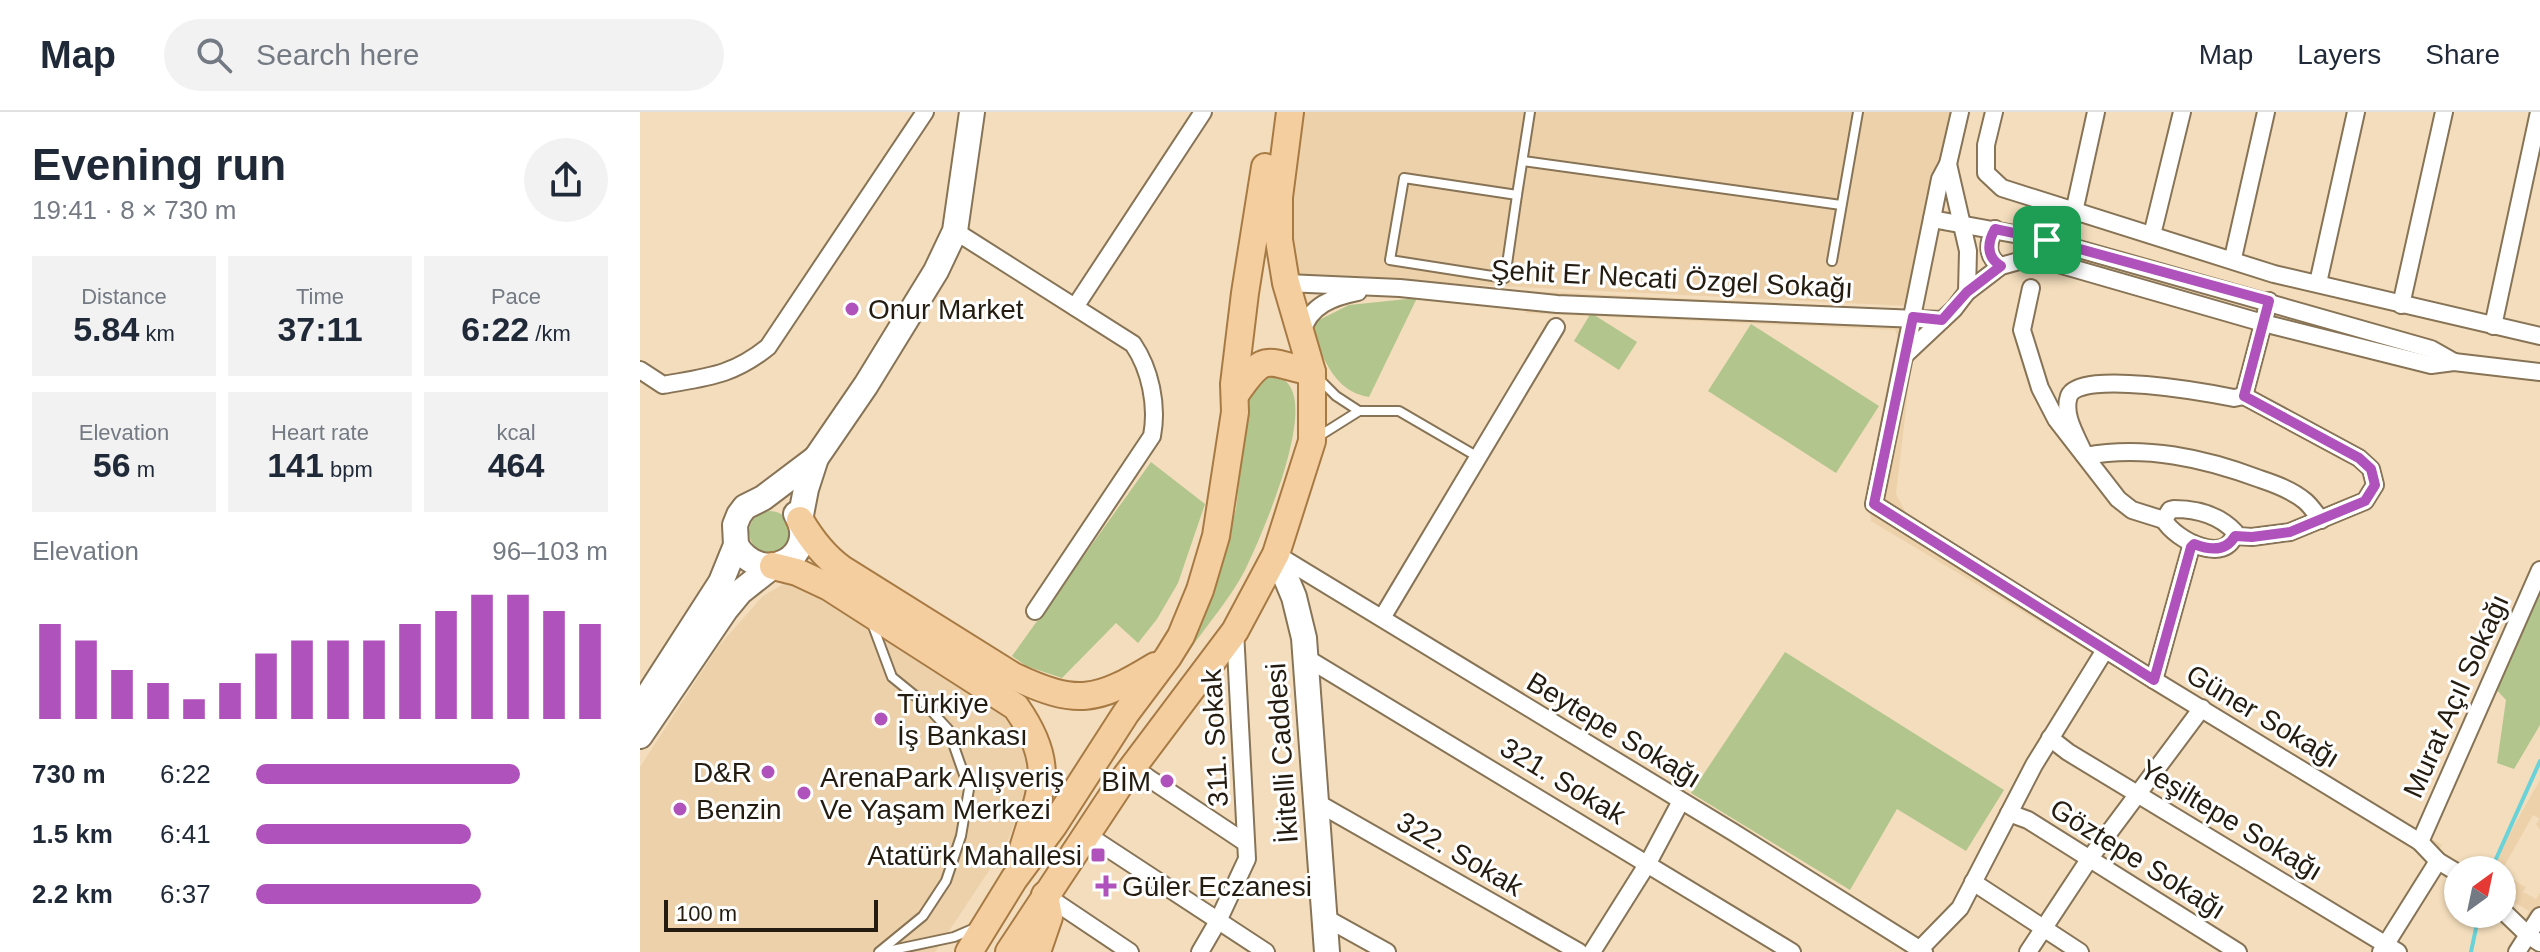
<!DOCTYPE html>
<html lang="en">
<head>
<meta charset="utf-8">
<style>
	body { margin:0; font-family:Helvetica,sans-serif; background:#f2f2f3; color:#1f2937; height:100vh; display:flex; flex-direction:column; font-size:30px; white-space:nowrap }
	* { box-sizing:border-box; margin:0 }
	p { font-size:26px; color:#747a83 }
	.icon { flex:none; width:44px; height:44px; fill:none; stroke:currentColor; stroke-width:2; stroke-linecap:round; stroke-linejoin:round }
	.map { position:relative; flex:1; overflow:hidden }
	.side { display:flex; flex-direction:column; background:#fff; width:640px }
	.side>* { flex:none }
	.needle { width:52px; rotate:33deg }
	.tools { position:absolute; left:1804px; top:744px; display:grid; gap:16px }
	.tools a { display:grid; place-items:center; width:72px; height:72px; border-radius:50%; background:#fff; box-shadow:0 2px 6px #0004; font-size:40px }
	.scale { position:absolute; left:24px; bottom:20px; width:214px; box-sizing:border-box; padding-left:8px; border:4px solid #241c10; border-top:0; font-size:22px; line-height:28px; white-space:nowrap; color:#241c10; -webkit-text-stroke:6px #fff; paint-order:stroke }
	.pin { position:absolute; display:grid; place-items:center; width:68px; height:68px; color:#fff; margin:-34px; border-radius:16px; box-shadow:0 4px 12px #0006 }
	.round { display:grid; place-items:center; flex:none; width:84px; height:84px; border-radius:42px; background:#f2f2f3 }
	.head { display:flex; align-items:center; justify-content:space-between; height:136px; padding:0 32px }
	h1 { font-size:44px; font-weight:700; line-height:60px }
	.figures { display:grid; grid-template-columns:repeat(3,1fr); gap:12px; height:136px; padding:8px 32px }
	.figures div { display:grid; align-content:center; border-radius:0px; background:#f2f2f3; text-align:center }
	.figures b { font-size:34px; font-weight:700 }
	.figures small { font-size:22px; font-weight:400 }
	.figures p { font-size:22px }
	.chart { height:224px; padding:16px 32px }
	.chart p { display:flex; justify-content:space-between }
	.chart svg { width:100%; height:144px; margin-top:8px; stroke:#b052bb; stroke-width:6 }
	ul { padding:0 32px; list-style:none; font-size:26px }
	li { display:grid; grid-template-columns:128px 96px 1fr; align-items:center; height:60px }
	li i { height:20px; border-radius:10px; background:#b052bb }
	header { display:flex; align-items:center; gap:48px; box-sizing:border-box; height:112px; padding:0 40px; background:#fff; border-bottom:2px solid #e0e1e3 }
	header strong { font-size:38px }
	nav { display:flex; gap:44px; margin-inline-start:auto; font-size:28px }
	.search { width:560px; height:72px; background:#f2f2f3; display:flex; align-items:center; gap:20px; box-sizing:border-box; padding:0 28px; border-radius:44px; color:#747a83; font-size:30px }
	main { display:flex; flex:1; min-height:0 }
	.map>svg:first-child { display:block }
	.built { fill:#ecd1aa }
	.green { fill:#b1c58d }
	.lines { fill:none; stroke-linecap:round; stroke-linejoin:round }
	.stream { stroke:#69d3d9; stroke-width:4 }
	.lane-casing { stroke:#877355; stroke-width:12 }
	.street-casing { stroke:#877355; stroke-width:20 }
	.secondary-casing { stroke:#877355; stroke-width:28 }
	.primary-casing { stroke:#a77a44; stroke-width:30 }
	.lane { stroke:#fff; stroke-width:8 }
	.street { stroke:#fff; stroke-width:16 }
	.secondary { stroke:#fff; stroke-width:24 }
	.primary { stroke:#f5cea0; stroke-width:26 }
	.route-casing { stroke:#fff; stroke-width:16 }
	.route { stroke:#b052bb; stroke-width:10 }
	.poi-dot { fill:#b052bb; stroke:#fff; stroke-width:3 }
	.labels { text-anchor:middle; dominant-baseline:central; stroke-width:6; stroke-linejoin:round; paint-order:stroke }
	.street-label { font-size:28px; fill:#241c10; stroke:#fff }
	.poi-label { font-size:28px; fill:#241c10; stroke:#fff; text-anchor:start }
</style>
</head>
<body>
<header>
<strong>Map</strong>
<div class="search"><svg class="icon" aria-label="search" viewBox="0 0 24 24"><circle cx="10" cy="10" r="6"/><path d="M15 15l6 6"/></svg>Search here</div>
<nav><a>Map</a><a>Layers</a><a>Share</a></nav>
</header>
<main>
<section class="side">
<div class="head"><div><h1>Evening run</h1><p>19:41 · 8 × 730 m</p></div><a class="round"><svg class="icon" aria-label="share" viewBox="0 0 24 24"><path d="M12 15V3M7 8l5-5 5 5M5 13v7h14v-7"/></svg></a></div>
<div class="figures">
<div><p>Distance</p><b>5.84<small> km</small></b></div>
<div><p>Time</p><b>37:11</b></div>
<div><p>Pace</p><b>6:22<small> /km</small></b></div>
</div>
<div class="figures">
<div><p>Elevation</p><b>56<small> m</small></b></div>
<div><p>Heart rate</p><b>141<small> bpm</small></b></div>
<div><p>kcal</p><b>464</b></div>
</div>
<div class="chart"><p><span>Elevation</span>96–103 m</p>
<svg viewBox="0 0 160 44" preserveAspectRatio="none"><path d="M5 44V15M15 44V20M25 44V29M35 44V33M45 44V38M55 44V33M65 44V24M75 44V20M85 44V20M95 44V20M105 44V15M115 44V11M125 44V6M135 44V6M145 44V11M155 44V15"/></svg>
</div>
<ul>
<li><b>730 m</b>6:22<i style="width:75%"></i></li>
<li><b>1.5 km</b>6:41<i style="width:61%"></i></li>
<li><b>2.2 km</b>6:37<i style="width:64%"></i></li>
</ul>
</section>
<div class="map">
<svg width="1900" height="840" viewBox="0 0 1900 840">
	<rect width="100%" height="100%" fill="#f3ddbc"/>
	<g class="built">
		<path d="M660,0H1311L1269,194L654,164L646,106Z"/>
		<path d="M886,179L1285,198L1271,253L1256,382L1268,405L1802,733L1793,745L1231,409L1229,388L1258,225L1255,218L885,201Z"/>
		<path d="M147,470L175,478L371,607L387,641V679L366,733L295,840H0V655L78,535L123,484Z"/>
		<path d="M1900,668V718L1896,712L1900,707L1893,703L1862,758H1849Z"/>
		<path d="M1862,768L1871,773L1874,768L1880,772L1886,775L1883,780L1896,787L1900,781V801L1893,814L1884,809L1889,799L1862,783Z"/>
	</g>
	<g class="green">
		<path d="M777,186L729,285C692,279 683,243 669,213L709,193Z"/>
		<path d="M951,201L997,230L979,258L934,229Z"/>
		<path d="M1111,212L1239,294L1196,361L1068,279Z"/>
		<path d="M631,261C639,264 647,268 651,276C670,312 622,423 605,458C590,487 567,513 548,540L577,466L596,397L610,278Z"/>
		<path d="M511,350L565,392L538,471L517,507L498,531L476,511L422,566L386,554L372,544Z"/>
		<circle cx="130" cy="420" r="21"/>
		<path d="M1900,474V613L1874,657L1857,651L1866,588L1855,576Z"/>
		<path d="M1145,540L1364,678L1326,739L1257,697L1210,778L1051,681Z"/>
	</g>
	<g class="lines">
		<g class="stream">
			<path d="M1851,758L1900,649"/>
			<path d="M1831,840L1839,802"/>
		</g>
		<defs>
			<g id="lane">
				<path d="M883,49L1201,93"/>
				<path d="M764,66L877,83L865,166L750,148Z"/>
				<path d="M877,83L890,0"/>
				<path d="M1192,149L1218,0"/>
				<path d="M679,267L696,284L719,299"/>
				<path d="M676,326L719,299H759L838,345"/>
				<path d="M233,514L252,565L284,591L308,617L329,677L321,724L306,769L283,804L239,840"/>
				<path d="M243,840L314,825L335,816"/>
			</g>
			<g id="street">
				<path d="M1320,0L1308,52L1300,67L1234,392L1514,568L1780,730L1798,749L1818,761"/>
				<path d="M1354,0L1346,33V61L1362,76L1634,162L1900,224"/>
				<path d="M1308,52L1328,139L1327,180"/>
				<path d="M1434,100L1456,0"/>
				<path d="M1292,107L1407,128L1791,237L1814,250"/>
				<path d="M1355,117C1347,131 1346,145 1361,154"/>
				<path d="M315,119L493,232C510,257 518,293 512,324L395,499"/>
				<path d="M1512,123L1542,0"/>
				<path d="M1593,146L1626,0"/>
				<path d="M646,171L760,176L917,192L1302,208"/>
				<path d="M1678,171L1716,0"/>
				<path d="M1391,176L1382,218L1400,276L1416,307L1478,387L1492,398L1524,408"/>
				<path d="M1629,189L1604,284L1594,286C1569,281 1440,257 1429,284C1422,304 1438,326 1445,344C1505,333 1564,346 1620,367C1635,372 1652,378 1665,389C1671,394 1676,402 1681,408"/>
				<path d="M1761,193L1804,0"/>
				<path d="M435,195L563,0"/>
				<path d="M1853,214L1899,0"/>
				<path d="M662,220C670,193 693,185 718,180"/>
				<path d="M1265,243L1314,197L1327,180L1361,154L1386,147L1411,150L1623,211L1791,253L1814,250L1900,260"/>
				<path d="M0,258L23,273C67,265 92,264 128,235L285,0"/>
				<path d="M1534,397C1557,397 1579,403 1595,420C1588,455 1535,428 1524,408L1530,398Z"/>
				<path d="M1595,424L1612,425L1650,420L1725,389L1735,373L1731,357L1719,346L1604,284"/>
				<path d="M636,442L1093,720L1284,840"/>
				<path d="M742,506L916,215"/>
				<path d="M665,545L1152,840"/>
				<path d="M1514,568L1551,435L1554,432"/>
				<path d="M1410,626L1428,640L1758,840"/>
				<path d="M492,655L606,731"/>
				<path d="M676,690L939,840"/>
				<path d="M1369,701L1388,708L1598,840"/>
				<path d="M446,722L626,840"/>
				<path d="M1780,730L1900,458"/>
				<path d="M1333,770L1440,840"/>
				<path d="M405,783L490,840"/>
				<path d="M1862,798L1888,823L1900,831"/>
				<path d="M684,805L747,840"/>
				<path d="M1280,837L1320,796L1394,653L1465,538"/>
				<path d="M560,840L578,809L607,747L595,519"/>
				<path d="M952,840L1008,751L1041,689"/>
				<path d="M1388,840L1450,746L1562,596"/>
				<path d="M1741,840L1798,749"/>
				<path d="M1877,840L1900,804"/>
			</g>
			<g id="secondary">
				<path d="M160,408L166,377L176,346L226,273L296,159L315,119L332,0"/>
				<path d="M96,433C123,477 181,443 156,402"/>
				<path d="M636,442L654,485L664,526L687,840"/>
				<path d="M0,596L81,470L96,433L95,413L99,403L105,395L123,386L176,346"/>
				<path d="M0,624L86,497L100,480L133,454"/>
			</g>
			<g id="primary">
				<path d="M595,283C626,238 624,250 672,260"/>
				<path d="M160,408C171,427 184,444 202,457L373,564C437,594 456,590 515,554"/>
				<path d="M133,454L157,460L189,475L376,595C420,658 398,681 380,747"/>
				<path d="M329,840L374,767L414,713L486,601L528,545L541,524L560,478L576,424L595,300L594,272L605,181L625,55"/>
				<path d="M369,840L480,672L595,519L636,442L672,329V260L646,171L639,128V85L650,0"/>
				<path d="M397,840L409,805L405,783"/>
			</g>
		</defs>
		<use href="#lane" class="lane-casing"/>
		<use href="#street" class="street-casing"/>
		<use href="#secondary" class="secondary-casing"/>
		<use href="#primary" class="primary-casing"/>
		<use href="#lane" class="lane"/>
		<use href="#street" class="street"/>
		<use href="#secondary" class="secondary"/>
		<use href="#primary" class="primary"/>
	</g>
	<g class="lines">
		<defs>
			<path id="route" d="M1355,117L1407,128L1629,189L1604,284L1719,346L1731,357L1735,373L1725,389L1650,420L1612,425L1595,424C1586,440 1569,438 1554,432L1551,435L1514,568L1234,392L1273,205L1302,208L1327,180L1361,154C1346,145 1347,131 1355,117Z"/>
		</defs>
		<use href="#route" class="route-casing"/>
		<use href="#route" class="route"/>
	</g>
	<g class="poi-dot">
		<circle cx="212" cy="197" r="8"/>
		<circle cx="241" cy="607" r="8"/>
		<circle cx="128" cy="660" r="8"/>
		<circle cx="527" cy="669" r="8"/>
		<circle cx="164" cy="681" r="8"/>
		<circle cx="40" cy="697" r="8"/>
		<rect x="450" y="735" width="16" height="16" rx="4"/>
		<path d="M462 762h8v8h8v8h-8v8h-8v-8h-8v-8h8z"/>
	</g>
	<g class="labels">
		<g class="street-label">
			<text transform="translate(1032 167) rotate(3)">Şehit Er Necati Özgel Sokağı</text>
			<text transform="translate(1816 584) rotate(-66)">Murat Açıl Sokağı</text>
			<text transform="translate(1623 604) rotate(31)">Güner Sokağı</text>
			<text transform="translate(974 618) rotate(31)">Beytepe Sokağı</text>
			<text transform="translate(575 626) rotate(-93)">311. Sokak</text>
			<text transform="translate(642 641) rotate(-94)">İkitelli Caddesi</text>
			<text transform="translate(923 669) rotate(31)">321. Sokak</text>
			<text transform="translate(1591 708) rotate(31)">Yeşiltepe Sokağı</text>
			<text transform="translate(820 742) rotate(30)">322. Sokak</text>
			<text transform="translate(1498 747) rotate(32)">Göztepe Sokağı</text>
		</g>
		<g class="poi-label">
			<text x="228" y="197">Onur Market</text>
			<text x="257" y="591">Türkiye<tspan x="257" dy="32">İş Bankası</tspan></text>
			<text x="112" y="660" text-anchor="end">D&amp;R</text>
			<text x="180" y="665">ArenaPark Alışveriş<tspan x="180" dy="32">Ve Yaşam Merkezi</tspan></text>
			<text x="511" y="669" text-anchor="end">BİM</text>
			<text x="56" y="697">Benzin</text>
			<text x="442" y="743" text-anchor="end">Atatürk Mahallesi</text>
			<text x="482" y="774">Güler Eczanesi</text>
		</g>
	</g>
</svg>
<div class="tools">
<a><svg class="needle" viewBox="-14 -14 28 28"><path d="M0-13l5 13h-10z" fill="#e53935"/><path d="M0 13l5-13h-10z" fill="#747a83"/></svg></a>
</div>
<div class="scale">100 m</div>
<div class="pin" style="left:1407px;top:128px;background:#1e9e55"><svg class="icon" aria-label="arrive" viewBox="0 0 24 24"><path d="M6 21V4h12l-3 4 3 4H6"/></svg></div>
</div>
</main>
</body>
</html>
